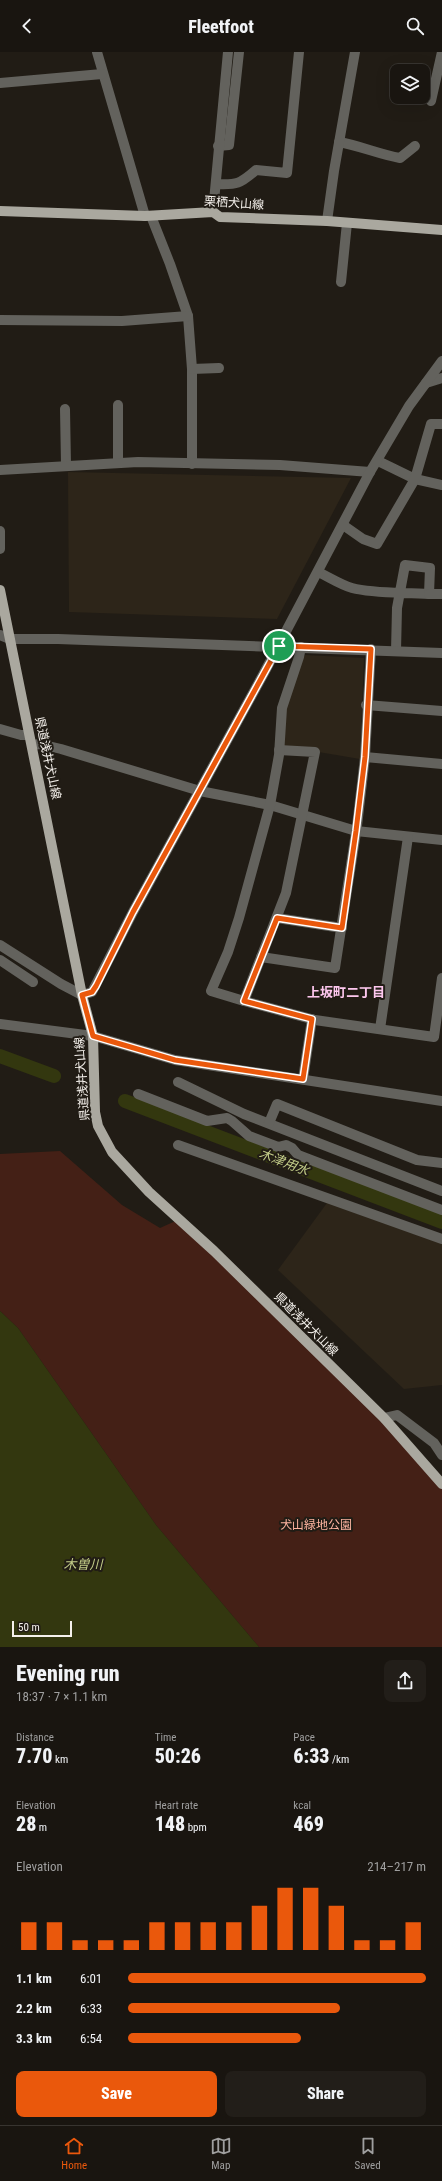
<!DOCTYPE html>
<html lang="en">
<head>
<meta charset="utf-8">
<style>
	body { margin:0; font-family:"Roboto Condensed","Noto Sans JP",sans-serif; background:#221e19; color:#f1f3f6; height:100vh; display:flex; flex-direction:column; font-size:15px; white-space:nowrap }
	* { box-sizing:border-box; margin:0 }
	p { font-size:13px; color:#9f9f9f }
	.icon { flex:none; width:22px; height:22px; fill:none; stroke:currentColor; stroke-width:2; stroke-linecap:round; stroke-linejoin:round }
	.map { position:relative; height:1595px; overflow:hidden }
	.details { display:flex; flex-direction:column; background:#191510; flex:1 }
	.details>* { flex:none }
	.fabs { position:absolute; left:390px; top:12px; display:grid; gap:8px }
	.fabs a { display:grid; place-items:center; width:40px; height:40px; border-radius:8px; background:#191510; box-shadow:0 4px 16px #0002,0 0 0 1px #373430; font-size:20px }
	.scale { position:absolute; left:12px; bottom:10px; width:60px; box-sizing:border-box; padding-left:4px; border:2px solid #f5f1ec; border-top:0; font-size:11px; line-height:14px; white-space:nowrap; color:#f5f1ec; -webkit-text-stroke:3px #211c15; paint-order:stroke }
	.pin { position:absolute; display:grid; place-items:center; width:34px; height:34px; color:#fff; margin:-17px; border:2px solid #fff; border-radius:50%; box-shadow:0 1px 4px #0007 }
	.round { display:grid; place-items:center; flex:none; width:42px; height:42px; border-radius:8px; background:#221e19 }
	.headline { display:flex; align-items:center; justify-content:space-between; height:68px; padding:0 16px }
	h1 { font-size:22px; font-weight:800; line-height:30px }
	.stats { display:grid; grid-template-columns:repeat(3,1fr); gap:6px; height:68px; padding:4px 16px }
	.stats div { display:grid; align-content:center }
	.stats b { font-size:20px; font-weight:800 }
	.stats small { font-size:11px; font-weight:400 }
	.stats p { font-size:11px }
	.chart { height:112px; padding:8px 16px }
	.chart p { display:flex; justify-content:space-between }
	.chart svg { width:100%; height:72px; margin-top:4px; stroke:#ea580c; stroke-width:6 }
	.action { display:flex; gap:8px; margin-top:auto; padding:8px 16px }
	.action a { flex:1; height:46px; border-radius:8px; background:#ea580c; color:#fff; font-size:16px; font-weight:800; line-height:46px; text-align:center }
	.action a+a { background:#221e19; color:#f1f3f6 }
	ul { padding:0 16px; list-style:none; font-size:13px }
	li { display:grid; grid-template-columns:64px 48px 1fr; align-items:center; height:30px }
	li i { height:10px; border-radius:5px; background:#ea580c }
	header { display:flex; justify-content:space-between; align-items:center; height:52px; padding:0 16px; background:#191510; font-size:18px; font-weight:800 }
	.tab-bar { display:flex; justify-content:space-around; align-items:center; height:56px; border-top:1px solid #373430; background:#191510; font-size:11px; color:#9f9f9f }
	.tab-bar a { display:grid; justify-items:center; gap:2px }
	.tab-bar .active { color:#ea580c }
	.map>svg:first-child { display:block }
	.built { fill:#2d2519 }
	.green { fill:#442016 }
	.water { fill:#33370f }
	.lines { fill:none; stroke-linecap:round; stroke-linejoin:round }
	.river { stroke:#33370f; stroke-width:14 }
	.minor { stroke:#63625d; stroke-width:10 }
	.major { stroke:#aaa89f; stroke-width:10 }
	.route-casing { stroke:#fff; stroke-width:8 }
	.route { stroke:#ea580c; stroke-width:5 }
	.labels { text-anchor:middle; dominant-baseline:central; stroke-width:4; stroke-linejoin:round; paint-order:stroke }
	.street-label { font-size:12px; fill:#f5f1ec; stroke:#211c15 }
	.park-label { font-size:12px; fill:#fdb4a0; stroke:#211c15 }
	.neighbourhood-label { font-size:13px; font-weight:bold; fill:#fdc7ee; stroke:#211c15 }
	.water-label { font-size:13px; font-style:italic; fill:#c2cc88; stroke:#211c15 }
</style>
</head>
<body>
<header><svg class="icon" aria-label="back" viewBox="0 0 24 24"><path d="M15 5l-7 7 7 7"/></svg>Fleetfoot<svg class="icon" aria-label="search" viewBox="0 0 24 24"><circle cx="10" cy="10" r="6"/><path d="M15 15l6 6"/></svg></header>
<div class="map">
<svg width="442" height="1595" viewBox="0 0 442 1595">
	<rect width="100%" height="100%" fill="#211c15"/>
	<g class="built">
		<path d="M68,420L351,426L277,567L69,560Z"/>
		<path d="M305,603L364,606L360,707L283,694L284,653Z"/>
		<path d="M327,1151L442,1192V1333L404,1337L278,1218Z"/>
	</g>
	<path class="green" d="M60,1099L122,1153L160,1176L180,1167L214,1199L442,1432V1595H259L156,1473L18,1276L0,1259V1102Z"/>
	<path class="water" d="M0,1259L18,1276L156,1473L259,1595H0Z"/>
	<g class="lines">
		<g class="river">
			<path d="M0,1004L54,1024"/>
			<path d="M125,1049L442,1170"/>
		</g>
		<g class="minor">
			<path d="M97,0L145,164"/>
			<path d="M0,31L102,22"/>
			<path d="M431,49L442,0"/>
			<path d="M339,90C361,94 378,102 400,106L415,94"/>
			<path d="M218,94L229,93L239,0"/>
			<path d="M216,132C237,133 240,132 256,118L287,121L299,0"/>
			<path d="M213,160L228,0"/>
			<path d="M151,164L170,212L188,264L192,317V412"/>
			<path d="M327,169L334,119L355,0"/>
			<path d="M341,230L347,171"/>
			<path d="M0,268L122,269L188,264"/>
			<path d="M192,317L219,316"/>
			<path d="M426,331L442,326"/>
			<path d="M65,357L66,413"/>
			<path d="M378,409L415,427L442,433"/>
			<path d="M118,411V353"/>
			<path d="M0,418L138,410L280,413L370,420"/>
			<path d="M343,473L363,487L377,492L415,427L431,372H442"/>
			<path d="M0,479V497"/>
			<path d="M318,520C329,525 341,533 352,536C375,542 405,540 429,542L430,516L405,513L397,556L396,599"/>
			<path d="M429,542H442"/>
			<path d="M0,583L10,587H58L442,601"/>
			<path d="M366,653L442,659"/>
			<path d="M0,677L21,683H29"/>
			<path d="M32,693L40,692L61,697L200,739L270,753L356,779L442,788"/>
			<path d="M279,698L315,700L286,841L244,949L315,968L434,985L442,926"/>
			<path d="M365,705L442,712"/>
			<path d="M277,866L342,876"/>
			<path d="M0,893L61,932L82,943L92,940L133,860L264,621L370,420L409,354L442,309"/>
			<path d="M261,905L335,916L357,774L365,705L371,597"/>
			<path d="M0,908L33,930"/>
			<path d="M244,949L211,939L228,900L239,866L270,753L279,703L282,656L299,605L301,595"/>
			<path d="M0,972L93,984L175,1008L442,1049"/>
			<path d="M380,977L408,785"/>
			<path d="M303,1027L312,967"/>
			<path d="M178,1030L244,1062L442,1139"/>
			<path d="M138,1042L207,1069L227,1066L232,1069L249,1084L278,1095L286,1093L292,1096L298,1103L442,1158"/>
			<path d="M269,1071L277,1052L417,1108L442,1111"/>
			<path d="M178,1093L442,1187"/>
			<path d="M384,1366L397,1363L434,1391L442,1403"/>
		</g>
		<g class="major">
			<path d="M0,159L145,164L213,160L220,165L327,169L442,178"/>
			<path d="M0,538L82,943L93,984L95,1060L98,1074L112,1100L149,1140L214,1199L384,1366L442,1432"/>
		</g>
	</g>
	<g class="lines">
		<defs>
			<path id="route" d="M279,594L371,597L365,705L356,779L342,876L277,866L244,949L312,967L303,1027L175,1008L93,984L82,943L92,940L96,934L133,860Z"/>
		</defs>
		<use href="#route" class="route-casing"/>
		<use href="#route" class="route"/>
	</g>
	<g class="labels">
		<g class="street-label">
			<text transform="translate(234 151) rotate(4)">栗栖犬山線</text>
			<text transform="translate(48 706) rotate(78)">県道浅井犬山線</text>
			<text transform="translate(82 1027) rotate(-94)">県道浅井犬山線</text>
			<text transform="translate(306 1272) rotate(45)">県道浅井犬山線</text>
		</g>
		<g class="park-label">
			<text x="316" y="1473">犬山緑地公園</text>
		</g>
		<g class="neighbourhood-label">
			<text x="346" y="940">上坂町二丁目</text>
		</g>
		<g class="water-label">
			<text transform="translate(284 1110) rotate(21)">木津用水</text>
			<text x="83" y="1512">木曽川</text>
		</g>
	</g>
</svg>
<div class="fabs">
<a><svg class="icon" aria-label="layers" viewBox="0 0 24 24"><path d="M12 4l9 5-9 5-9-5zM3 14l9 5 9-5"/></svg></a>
</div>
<div class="scale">50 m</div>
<div class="pin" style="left:279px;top:594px;background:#1e9e55"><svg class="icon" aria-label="arrive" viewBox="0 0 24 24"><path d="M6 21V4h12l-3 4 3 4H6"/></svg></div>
</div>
<section class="details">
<div class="headline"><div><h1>Evening run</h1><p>18:37 · 7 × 1.1 km</p></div><a class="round"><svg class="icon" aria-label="share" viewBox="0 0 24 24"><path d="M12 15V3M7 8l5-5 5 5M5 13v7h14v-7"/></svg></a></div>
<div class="stats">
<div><p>Distance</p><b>7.70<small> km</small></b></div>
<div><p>Time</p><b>50:26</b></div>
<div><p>Pace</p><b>6:33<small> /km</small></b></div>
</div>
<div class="stats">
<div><p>Elevation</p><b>28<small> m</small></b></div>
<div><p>Heart rate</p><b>148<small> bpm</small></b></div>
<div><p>kcal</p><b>469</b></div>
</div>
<div class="chart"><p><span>Elevation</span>214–217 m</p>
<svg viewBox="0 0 160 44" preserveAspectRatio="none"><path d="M5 44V27M15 44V27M25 44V38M35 44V38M45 44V38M55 44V27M65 44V27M75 44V27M85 44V27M95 44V17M105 44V6M115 44V6M125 44V17M135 44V38M145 44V38M155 44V27"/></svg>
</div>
<ul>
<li><b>1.1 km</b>6:01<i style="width:100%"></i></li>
<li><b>2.2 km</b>6:33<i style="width:71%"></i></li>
<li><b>3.3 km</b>6:54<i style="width:58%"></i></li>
</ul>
<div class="action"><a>Save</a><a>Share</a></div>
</section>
<nav class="tab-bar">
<a class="active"><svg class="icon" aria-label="home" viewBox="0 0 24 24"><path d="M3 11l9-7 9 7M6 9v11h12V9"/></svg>Home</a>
<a><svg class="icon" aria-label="map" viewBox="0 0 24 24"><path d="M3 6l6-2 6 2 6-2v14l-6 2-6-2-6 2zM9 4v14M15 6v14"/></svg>Map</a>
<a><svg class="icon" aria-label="saved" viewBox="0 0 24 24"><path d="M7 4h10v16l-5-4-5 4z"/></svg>Saved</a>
</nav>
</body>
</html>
